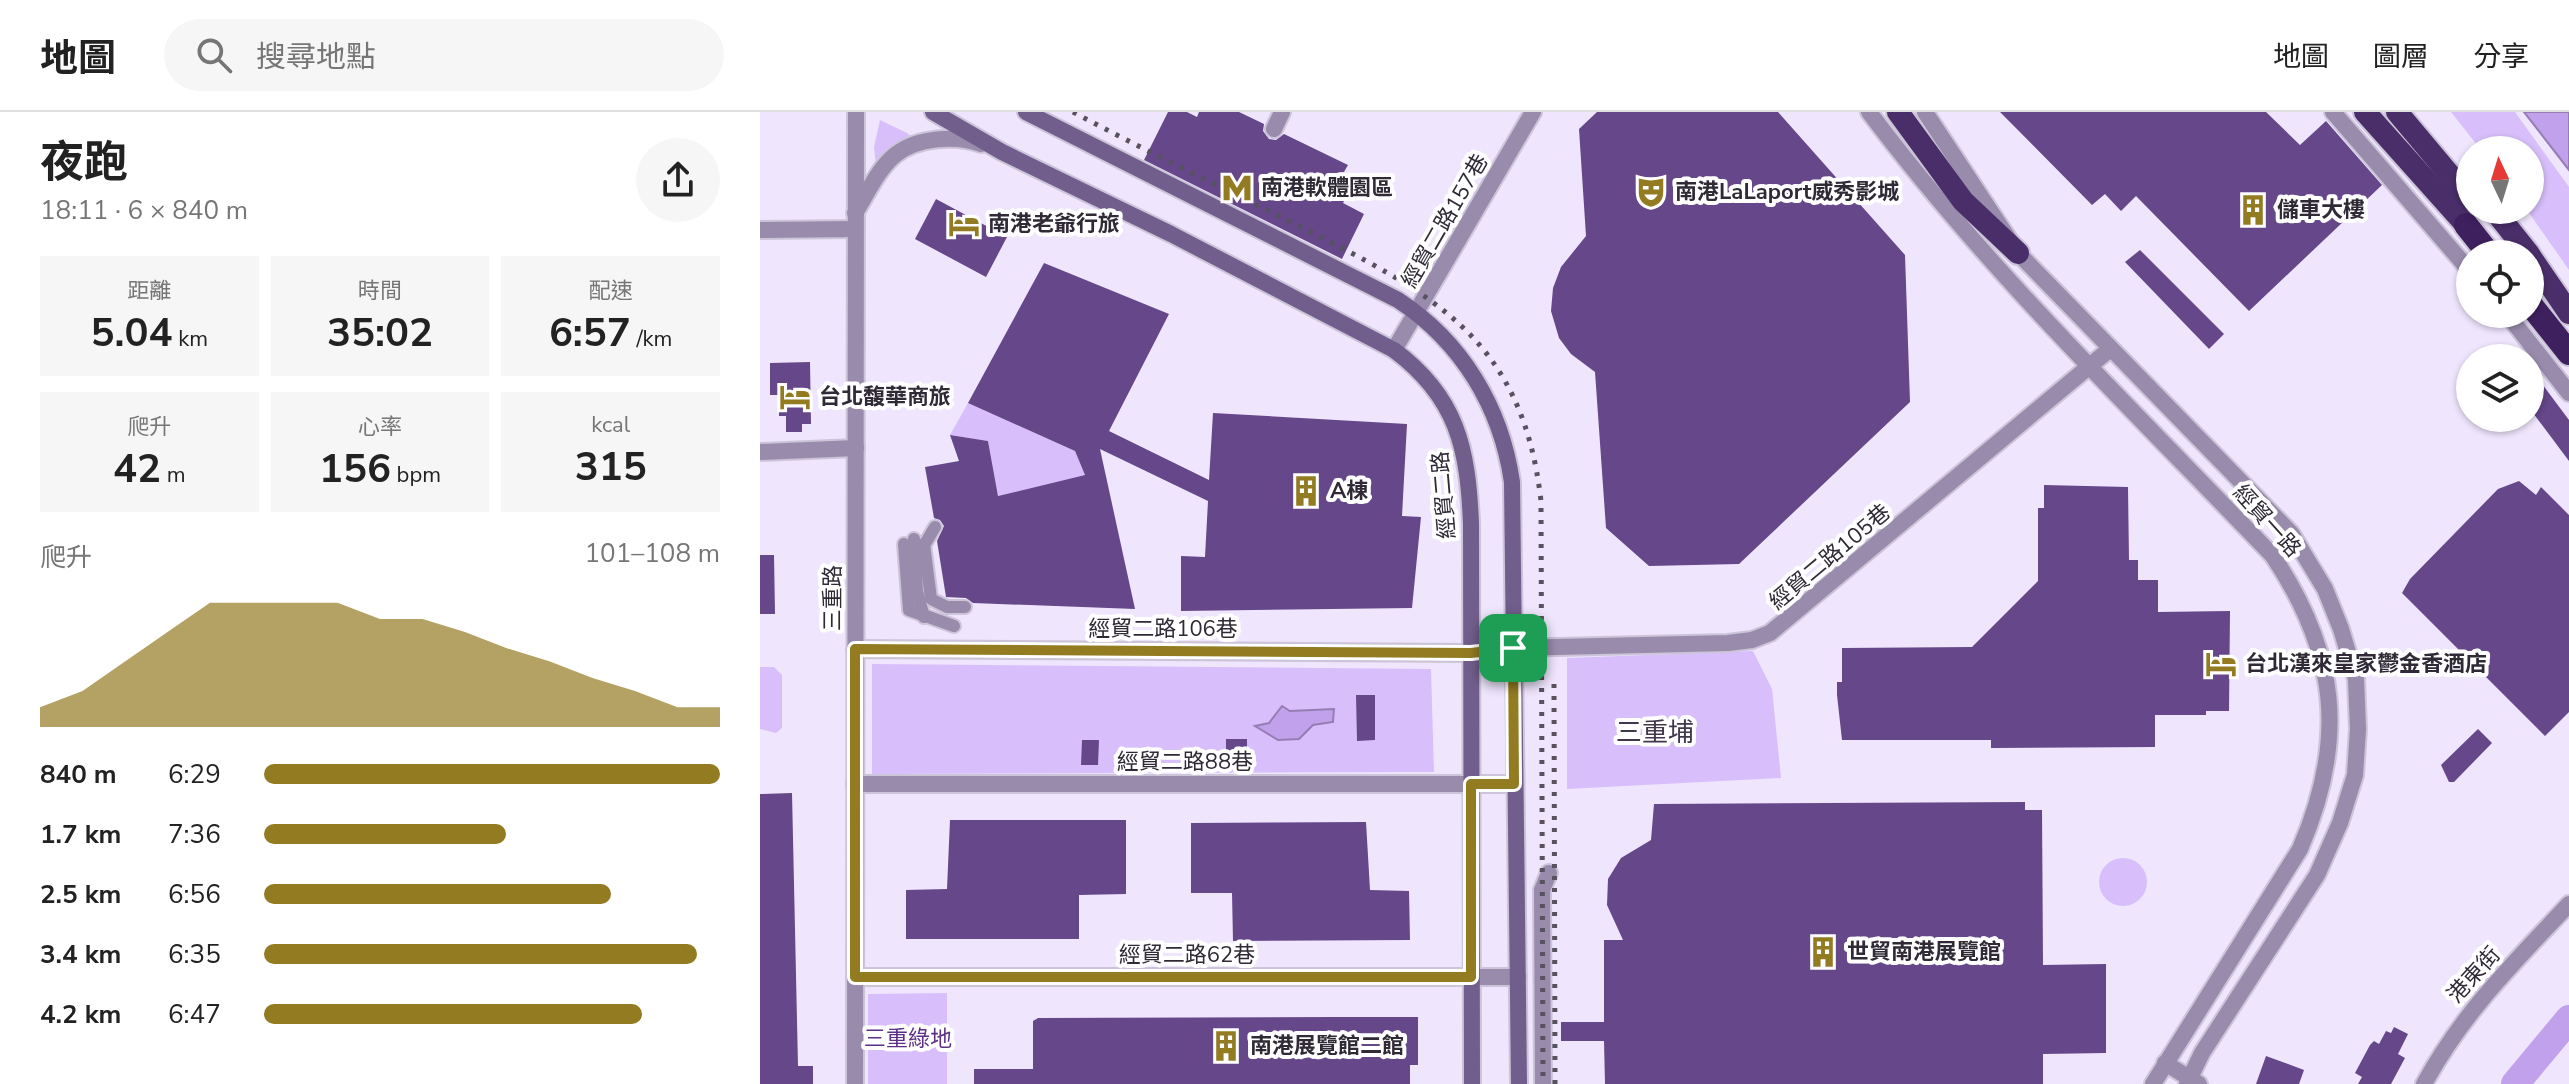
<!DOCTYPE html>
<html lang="zh-TW">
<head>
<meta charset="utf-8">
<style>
	body { margin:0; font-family:"Nunito Sans","Noto Sans TC",sans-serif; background:#f6f6f6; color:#222; height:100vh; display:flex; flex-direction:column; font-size:30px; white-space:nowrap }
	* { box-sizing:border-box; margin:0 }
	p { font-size:26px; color:#767676 }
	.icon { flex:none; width:44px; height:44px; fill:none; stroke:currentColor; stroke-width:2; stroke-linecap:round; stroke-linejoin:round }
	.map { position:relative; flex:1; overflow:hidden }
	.panel { display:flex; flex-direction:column; background:#fff; width:760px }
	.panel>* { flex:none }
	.needle { width:52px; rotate:356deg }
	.controls { position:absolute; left:1696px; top:24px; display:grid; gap:16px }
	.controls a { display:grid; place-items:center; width:88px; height:88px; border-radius:50%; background:#fff; box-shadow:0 2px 6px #0004; font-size:40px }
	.pin { position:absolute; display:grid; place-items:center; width:68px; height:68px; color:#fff; margin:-34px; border-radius:16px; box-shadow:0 4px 12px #0006 }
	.round { display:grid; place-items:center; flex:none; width:84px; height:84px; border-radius:42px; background:#f6f6f6 }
	.head { display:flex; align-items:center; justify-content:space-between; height:136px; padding:0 40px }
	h1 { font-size:44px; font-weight:700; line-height:60px }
	.metrics { display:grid; grid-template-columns:repeat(3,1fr); gap:12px; height:136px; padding:8px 40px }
	.metrics div { display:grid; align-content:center; border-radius:0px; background:#f6f6f6; text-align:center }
	.metrics b { font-size:40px; font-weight:700 }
	.metrics small { font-size:22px; font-weight:400 }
	.metrics p { font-size:22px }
	.chart { height:224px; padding:16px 40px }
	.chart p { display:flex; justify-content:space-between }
	.chart svg { width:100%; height:144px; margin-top:8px; fill:#937b22; opacity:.7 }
	ul { padding:0 40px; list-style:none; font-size:26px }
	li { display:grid; grid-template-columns:128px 96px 1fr; align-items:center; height:60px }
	li i { height:20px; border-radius:10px; background:#937b22 }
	header { display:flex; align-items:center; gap:48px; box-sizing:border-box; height:112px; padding:0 40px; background:#fff; border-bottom:2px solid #e0e0e0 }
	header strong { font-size:38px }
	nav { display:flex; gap:44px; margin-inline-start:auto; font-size:28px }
	.search { width:560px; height:72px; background:#f6f6f6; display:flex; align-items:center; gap:20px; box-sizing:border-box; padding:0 28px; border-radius:44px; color:#767676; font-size:30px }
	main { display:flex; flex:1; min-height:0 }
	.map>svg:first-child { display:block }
	.green { fill:#d8bffb }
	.water { fill:#c1a1eb; stroke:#957db4; stroke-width:2 }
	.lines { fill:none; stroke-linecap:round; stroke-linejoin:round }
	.river { stroke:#c1a1eb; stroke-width:28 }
	.building { fill:#65478a }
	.pedestrian-casing { stroke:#ccc4d9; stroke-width:16 }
	.minor-casing { stroke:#ccc4d9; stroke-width:20 }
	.tertiary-casing { stroke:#ccc4d9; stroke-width:20 }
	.secondary-casing { stroke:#ccc4d9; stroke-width:20 }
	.trunk-casing { stroke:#ccc4d9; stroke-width:26 }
	.motorway-casing { stroke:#ccc4d9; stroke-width:28 }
	.pedestrian { stroke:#998bac; stroke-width:12 }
	.minor { stroke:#998bac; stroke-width:16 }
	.tertiary { stroke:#998bac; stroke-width:16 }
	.secondary { stroke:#715e8c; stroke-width:16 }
	.trunk { stroke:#4a2e6a; stroke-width:22 }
	.motorway { stroke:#3f205f; stroke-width:24 }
	.rail { stroke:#57525f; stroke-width:5; stroke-dasharray:4 8; stroke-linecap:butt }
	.route-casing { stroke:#fff; stroke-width:16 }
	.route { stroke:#937b22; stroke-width:10 }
	.labels { text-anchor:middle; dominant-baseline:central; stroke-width:8; stroke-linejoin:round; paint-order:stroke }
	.poi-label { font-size:22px; font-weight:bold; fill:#2f2a35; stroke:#fff; text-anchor:start }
	.street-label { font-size:22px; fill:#2f2a35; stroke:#fff }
	.park-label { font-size:22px; fill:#5b3086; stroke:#fff }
	.quarter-label { font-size:26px; fill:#41384e; stroke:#fff }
</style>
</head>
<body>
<header>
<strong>地圖</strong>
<div class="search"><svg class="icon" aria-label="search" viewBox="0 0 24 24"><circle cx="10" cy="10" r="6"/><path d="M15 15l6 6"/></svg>搜尋地點</div>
<nav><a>地圖</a><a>圖層</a><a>分享</a></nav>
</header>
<main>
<section class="panel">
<div class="head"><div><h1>夜跑</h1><p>18:11 · 6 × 840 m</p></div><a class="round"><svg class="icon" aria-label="share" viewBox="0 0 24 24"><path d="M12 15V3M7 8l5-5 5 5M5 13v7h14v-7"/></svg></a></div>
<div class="metrics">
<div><p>距離</p><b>5.04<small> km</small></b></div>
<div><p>時間</p><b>35:02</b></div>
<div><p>配速</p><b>6:57<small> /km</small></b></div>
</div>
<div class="metrics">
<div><p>爬升</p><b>42<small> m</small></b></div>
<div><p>心率</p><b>156<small> bpm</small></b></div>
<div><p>kcal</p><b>315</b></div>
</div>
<div class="chart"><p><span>爬升</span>101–108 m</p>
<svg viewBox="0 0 160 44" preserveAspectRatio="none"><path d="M0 44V38L10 33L20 24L30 15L40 6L50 6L60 6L70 6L80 11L90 11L100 15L110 20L120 24L130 29L140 33L150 38L160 38V44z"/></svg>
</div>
<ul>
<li><b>840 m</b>6:29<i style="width:100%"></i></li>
<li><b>1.7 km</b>7:36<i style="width:53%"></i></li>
<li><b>2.5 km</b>6:56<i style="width:76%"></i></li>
<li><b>3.4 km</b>6:35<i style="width:95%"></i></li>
<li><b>4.2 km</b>6:47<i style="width:83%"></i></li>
</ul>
</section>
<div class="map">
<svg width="1809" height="972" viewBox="0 0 1809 972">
	<rect width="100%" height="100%" fill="#efe6fd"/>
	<g class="green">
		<path d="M1691,0H1755L1809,75V158L1767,98L1770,38H1721Z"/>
		<path d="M120,8L147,21L160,32L116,54L114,35Z"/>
		<path d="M208,291L315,339L325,363L238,384L228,329L190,323Z"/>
		<path d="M993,539L1012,577L1021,666L807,677V546Z"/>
		<path d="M112,552L671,557L674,660L112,662Z"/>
		<path d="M0,555H14L22,563V616L16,621L0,617Z"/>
		<circle cx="1363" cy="770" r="24"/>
		<path d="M187,881V972H108V882Z"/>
	</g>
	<g class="water">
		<path d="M1764,0H1809V58Z"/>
		<path d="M522,594L530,599L574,597L573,610L553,613L539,627L518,628L495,614L509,611Z"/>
	</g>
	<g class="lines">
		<path class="river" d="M1755,972L1809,907"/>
	</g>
	<g class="building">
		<path d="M408,0H427L437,5L439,0H479L504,12L503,19L509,27L516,28L524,22L588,53L584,60L596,66L583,91L604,102L582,147L384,48Z"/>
		<path d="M837,0H1018L1145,143L1150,290L979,452L889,454L846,416L835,260L811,242L799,226L791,199L793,176L801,155L826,124L819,17Z"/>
		<path d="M1240,0H1506L1540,33L1566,9L1622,73L1489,199L1376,84L1361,99L1345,82L1332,93Z"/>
		<path d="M176,87L247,125L226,165L155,127Z"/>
		<path d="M1380,138L1464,222L1449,237L1365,150Z"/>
		<path d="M284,151L409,202L349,319L449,368L453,301L647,312L642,404L661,405L652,496L421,499V444L445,445L448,389L340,337L375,497L213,491L206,486L186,485L177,429L184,414L180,408L174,406L165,355L199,349L190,323L228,329L238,384L325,363L315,339L208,291Z"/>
		<path d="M50,250L51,312H42V320H26V304H19V283H10V251Z"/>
		<path d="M1770,256L1809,308V349L1770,297Z"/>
		<path d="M1759,369L1776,383L1781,375L1809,403V600L1785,624L1642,481L1650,467L1738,377Z"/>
		<path d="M1284,373L1368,375L1369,448H1378V468H1398V500L1470,499L1469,599H1446V603H1395V635L1231,636V628H1082L1077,583V570H1082V536L1212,535L1278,469V396H1284Z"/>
		<path d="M0,443H14L15,502H0Z"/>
		<path d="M596,583H615V628L597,629Z"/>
		<path d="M1718,617L1732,631L1694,670H1689L1681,653Z"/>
		<rect x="466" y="627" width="21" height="23"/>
		<path d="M322,628H339L338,653H321Z"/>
		<path d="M32,681L38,954H53V972H0V682Z"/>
		<path d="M1265,690V698H1282L1283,853L1346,852V941L1283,942V972H845L844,929H801V910H844V828H863L847,793L848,767L861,746L891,728L894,692Z"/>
		<path d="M190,708H366V782L319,783V827H146V778L187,777Z"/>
		<path d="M606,710L610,778L649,779L650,828L473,829L472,781H431V711Z"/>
		<path d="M575,905H658V953H650V972H214V957H273V909L278,906Z"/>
		<path d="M1634,915L1648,922L1638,942L1645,946L1631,972H1598L1602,965L1595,961L1610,933L1614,929L1619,932L1626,919L1631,921Z"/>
		<path d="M1506,944L1544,958L1539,972H1496Z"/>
	</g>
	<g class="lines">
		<defs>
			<g id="pedestrian">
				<path d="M154,427L157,479L164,505"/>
				<path d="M144,432L149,498L194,514"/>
				<path d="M164,432L171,487L187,495H205"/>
				<path d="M162,437L175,415"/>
			</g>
			<g id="minor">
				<path d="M1573,0L1710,159"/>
				<path d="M514,17L522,0"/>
				<path d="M0,118L95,117"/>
				<path d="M1747,202L1809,281"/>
				<path d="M634,238L773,0"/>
				<path d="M0,340L96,336"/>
				<path d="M95,537L711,541"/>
				<path d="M95,672H754"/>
				<path d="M95,865H758"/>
				<path d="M1405,951L1439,972"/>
				<path d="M783,972L782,778L789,761"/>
				<path d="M1664,972C1704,899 1753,852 1809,792"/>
			</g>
			<g id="tertiary">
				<path d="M1109,0C1229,160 1375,300 1513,444C1578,542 1587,628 1540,737L1393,972"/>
				<path d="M1165,0L1258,141L1531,421L1565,477L1581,517L1596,567L1598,617L1595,663L1580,711L1557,763L1442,941L1427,972"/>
				<path d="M95,101C107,82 118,57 135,43C157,25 197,23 221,32"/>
				<path d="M711,541L753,536L968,531L992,528L1010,521L1350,237"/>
				<path d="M95,972L96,0"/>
			</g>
			<g id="secondary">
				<path d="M173,0L242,40L411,122L634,238C697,285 708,336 711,412L712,972"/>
				<path d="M266,0L638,188C702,230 741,295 752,370L759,972"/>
			</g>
			<g id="trunk">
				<path d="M1138,0L1203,89L1258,141"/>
				<path d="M1605,0L1706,113"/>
				<path d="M1637,0L1710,87"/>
				<path d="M1734,98L1769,142"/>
				<path d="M1770,144L1809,201"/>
			</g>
			<g id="motorway">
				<path d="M1706,113L1729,142"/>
				<path d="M1770,192L1809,241"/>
			</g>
		</defs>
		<use href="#pedestrian" class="pedestrian-casing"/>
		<use href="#minor" class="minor-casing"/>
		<use href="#tertiary" class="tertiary-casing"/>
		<use href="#secondary" class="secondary-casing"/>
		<use href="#trunk" class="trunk-casing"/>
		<use href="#motorway" class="motorway-casing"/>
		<use href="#pedestrian" class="pedestrian"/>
		<use href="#minor" class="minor"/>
		<use href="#tertiary" class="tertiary"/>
		<use href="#secondary" class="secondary"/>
		<use href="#trunk" class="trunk"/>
		<use href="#motorway" class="motorway"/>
		<g class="rail">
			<path d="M313,0C386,39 461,75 535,112C670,181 762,223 781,389L783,972"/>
			<path d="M794,572L795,972"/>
		</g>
	</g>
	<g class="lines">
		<defs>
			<path id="route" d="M753,536L754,672H711V865H95V537L711,541Z"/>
		</defs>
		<use href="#route" class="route-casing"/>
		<use href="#route" class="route"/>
	</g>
	<defs>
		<symbol id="metro-bare" viewBox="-9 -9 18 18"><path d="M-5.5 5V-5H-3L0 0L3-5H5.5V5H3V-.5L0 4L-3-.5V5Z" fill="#937b22" stroke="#fff" stroke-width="2.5" paint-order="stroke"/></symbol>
		<symbol id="theatre-bare" viewBox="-9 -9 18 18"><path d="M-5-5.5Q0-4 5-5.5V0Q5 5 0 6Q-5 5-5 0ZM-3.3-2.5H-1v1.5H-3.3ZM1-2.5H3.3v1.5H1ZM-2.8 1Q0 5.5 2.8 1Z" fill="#937b22" stroke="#fff" stroke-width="2.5" paint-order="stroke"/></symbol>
		<symbol id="building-bare" viewBox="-9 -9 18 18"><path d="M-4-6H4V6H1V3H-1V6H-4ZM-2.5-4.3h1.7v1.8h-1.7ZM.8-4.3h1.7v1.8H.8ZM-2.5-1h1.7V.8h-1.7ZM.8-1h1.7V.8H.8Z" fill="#937b22" stroke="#fff" stroke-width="2.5" paint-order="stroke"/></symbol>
		<symbol id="hotel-bare" viewBox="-9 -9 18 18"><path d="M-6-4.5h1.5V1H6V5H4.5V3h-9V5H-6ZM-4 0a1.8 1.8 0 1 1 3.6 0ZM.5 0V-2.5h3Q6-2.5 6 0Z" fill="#937b22" stroke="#fff" stroke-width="2.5" paint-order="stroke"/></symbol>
	</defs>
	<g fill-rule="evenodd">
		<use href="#metro-bare" x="455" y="54" width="44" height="44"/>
		<use href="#theatre-bare" x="869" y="58" width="44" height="44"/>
		<use href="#building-bare" x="1471" y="76" width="44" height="44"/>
		<use href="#hotel-bare" x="182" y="90" width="44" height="44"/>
		<use href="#hotel-bare" x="13" y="263" width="44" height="44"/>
		<use href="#building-bare" x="524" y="357" width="44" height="44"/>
		<use href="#hotel-bare" x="1439" y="530" width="44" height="44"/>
		<use href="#building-bare" x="1041" y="818" width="44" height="44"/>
		<use href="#building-bare" x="444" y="912" width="44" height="44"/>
	</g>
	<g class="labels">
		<g class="poi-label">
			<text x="501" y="76">南港軟體園區</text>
			<text x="915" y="80">南港LaLaport威秀影城</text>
			<text x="1517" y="98">儲車大樓</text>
			<text x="228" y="112">南港老爺行旅</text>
			<text x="59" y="285">台北馥華商旅</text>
			<text x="570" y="379">A棟</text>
			<text x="1485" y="552">台北漢來皇家鬱金香酒店</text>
			<text x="1087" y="840">世貿南港展覽館</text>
			<text x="490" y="934">南港展覽館二館</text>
		</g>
		<g class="street-label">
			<text transform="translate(685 109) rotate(-60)">經貿二路157巷</text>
			<text transform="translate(684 383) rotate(-95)">經貿二路</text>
			<text transform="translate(1507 409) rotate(48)">經貿一路</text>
			<text transform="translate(1070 445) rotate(-40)">經貿二路105巷</text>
			<text transform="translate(73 486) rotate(-90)">三重路</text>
			<text x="403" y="517">經貿二路106巷</text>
			<text x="425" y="650">經貿二路88巷</text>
			<text x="427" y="843">經貿二路62巷</text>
			<text transform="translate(1714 863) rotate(-48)">港東街</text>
		</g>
		<g class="park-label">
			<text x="148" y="927">三重綠地</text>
		</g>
		<g class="quarter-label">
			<text x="895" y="620">三重埔</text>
		</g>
	</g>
</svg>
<div class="controls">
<a><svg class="needle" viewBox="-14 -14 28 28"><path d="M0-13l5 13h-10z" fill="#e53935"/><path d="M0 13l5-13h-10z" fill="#767676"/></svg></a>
<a><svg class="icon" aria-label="locate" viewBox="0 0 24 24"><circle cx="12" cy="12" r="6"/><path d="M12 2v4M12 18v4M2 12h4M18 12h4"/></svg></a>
<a><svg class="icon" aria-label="layers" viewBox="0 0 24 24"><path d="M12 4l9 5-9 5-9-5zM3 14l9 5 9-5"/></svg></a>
</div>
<div class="pin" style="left:753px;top:536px;background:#1e9e55"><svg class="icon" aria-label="arrive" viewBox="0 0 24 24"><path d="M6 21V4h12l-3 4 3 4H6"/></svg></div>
</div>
</main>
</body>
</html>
